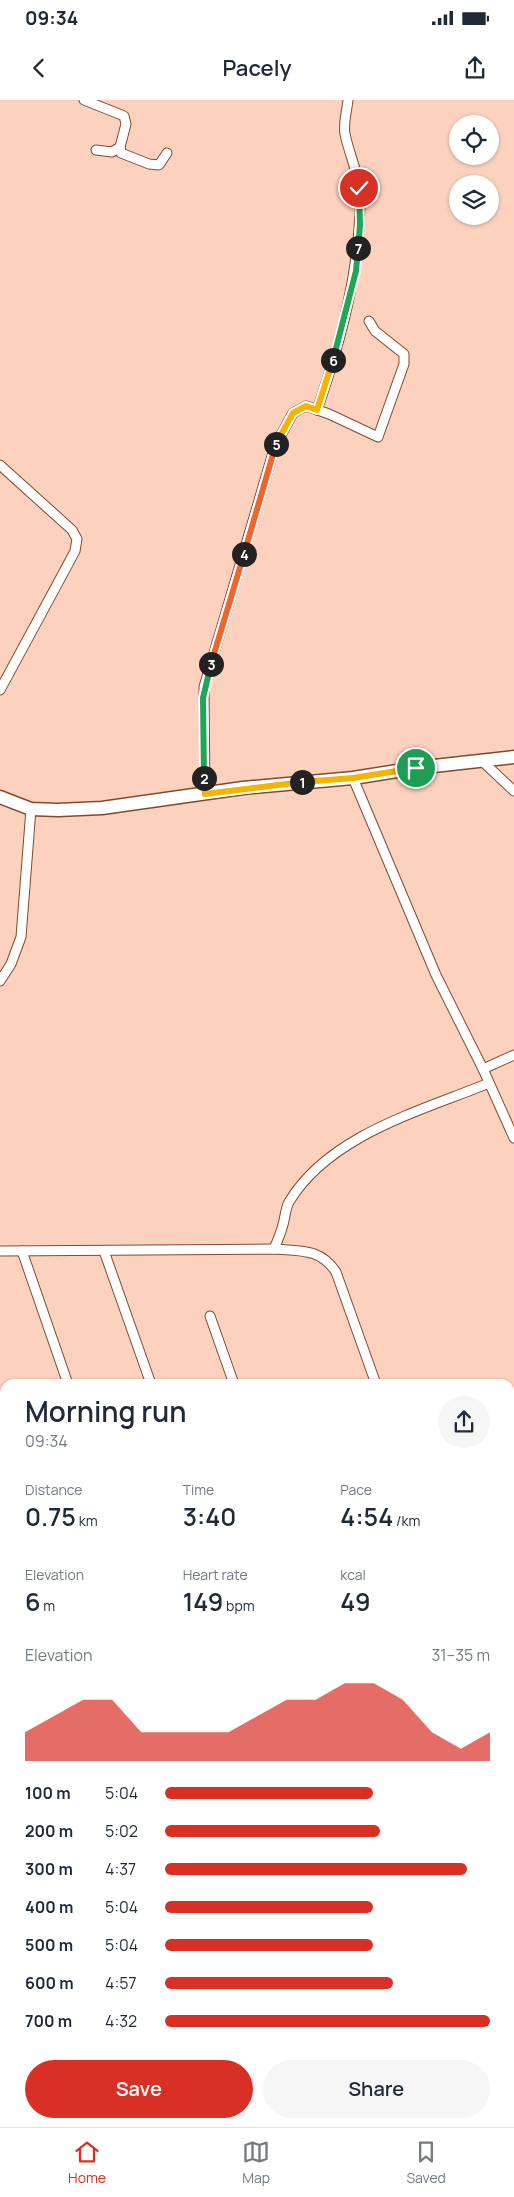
<!DOCTYPE html>
<html lang="en">
<head>
<meta charset="utf-8">
<style>
	body { margin:0; font-family:Manrope,sans-serif; background:#f6f6f7; color:#1f2937; height:100vh; display:flex; flex-direction:column; font-size:19px; white-space:nowrap }
	* { box-sizing:border-box; margin:0 }
	p { font-size:16px; color:#747a83 }
	.icon { flex:none; width:28px; height:28px; fill:none; stroke:currentColor; stroke-width:2; stroke-linecap:round; stroke-linejoin:round }
	.map { position:relative; flex:1; overflow:hidden }
	.details { position:absolute; left:0px; top:1279px; width:515px; height:749px; display:flex; flex-direction:column; background:#fff; border-radius:15px 15px 0 0; box-shadow:0 1px 4px #0004 }
	.details>* { flex:none }
	.tools { position:absolute; left:449px; top:15px; display:grid; gap:10px }
	.tools a { display:grid; place-items:center; width:50px; height:50px; border-radius:50%; background:#fff; box-shadow:0 1px 4px #0004; font-size:25px }
	.pin { position:absolute; display:grid; place-items:center; width:42px; height:42px; color:#fff; margin:-21px; border:2px solid #fff; border-radius:50%; box-shadow:0 1px 5px #0007 }
	.km { position:absolute; width:25px; height:25px; margin:-12px; border-radius:50%; background:#222; color:#fff; font-size:14px; line-height:25px; text-align:center }
	.round { display:grid; place-items:center; flex:none; width:52px; height:52px; border-radius:26px; background:#f6f6f7 }
	.overview { display:flex; align-items:center; justify-content:space-between; height:85px; padding:0 25px }
	h1 { font-size:28px; font-weight:600; line-height:38px }
	.metrics { display:grid; grid-template-columns:repeat(3,1fr); gap:8px; height:85px; padding:5px 25px }
	.metrics div { display:grid; align-content:center }
	.metrics b { font-size:25px; font-weight:600 }
	.metrics small { font-size:14px; font-weight:400 }
	.metrics p { font-size:14px }
	.chart { height:140px; padding:10px 25px }
	.chart p { display:flex; justify-content:space-between }
	.chart svg { width:100%; height:90px; margin-top:5px; fill:#d93025; opacity:.7 }
	.primary-button { display:flex; gap:10px; margin-top:auto; padding:10px 25px }
	.primary-button a { flex:1; height:58px; border-radius:30px; background:#d93025; color:#fff; font-size:20px; font-weight:600; line-height:58px; text-align:center }
	.primary-button a+a { background:#f6f6f7; color:#1f2937 }
	ul { padding:0 25px; list-style:none; font-size:16px }
	li { display:grid; grid-template-columns:80px 60px 1fr; align-items:center; height:38px }
	li i { height:12px; border-radius:6px; background:#d93025 }
	.status { display:flex; justify-content:space-between; align-items:center; height:35px; padding:0 25px; background:#fff; direction:ltr }
	.status svg { height:14px; fill:currentColor }
	header { display:flex; justify-content:space-between; align-items:center; height:65px; padding:0 25px; background:#fff; font-size:22px; font-weight:600 }
	.dock { display:flex; justify-content:space-around; align-items:center; height:70px; border-top:1px solid #e0e1e3; background:#fff; font-size:14px; color:#747a83 }
	.dock a { display:grid; justify-items:center; gap:2px }
	.dock .selected { color:#d93025 }
	.map>svg:first-child { display:block }
	.lines { fill:none; stroke-linecap:round; stroke-linejoin:round }
	.street-casing { stroke:#83492d; stroke-width:11 }
	.secondary-casing { stroke:#83492d; stroke-width:15 }
	.street { stroke:#fff; stroke-width:9 }
	.secondary { stroke:#fff; stroke-width:12 }
	.split-1-casing { stroke:#fff; stroke-width:10 }
	.split-2-casing { stroke:#fff; stroke-width:10 }
	.split-3-casing { stroke:#fff; stroke-width:10 }
	.split-4-casing { stroke:#fff; stroke-width:10 }
	.split-5-casing { stroke:#fff; stroke-width:10 }
	.split-6-casing { stroke:#fff; stroke-width:10 }
	.split-7-casing { stroke:#fff; stroke-width:10 }
	.split-8-casing { stroke:#fff; stroke-width:10 }
	.split-1 { stroke:#f5b400; stroke-width:6 }
	.split-2 { stroke:#f5b400; stroke-width:6 }
	.split-3 { stroke:#22a559; stroke-width:6 }
	.split-4 { stroke:#f0652b; stroke-width:6 }
	.split-5 { stroke:#f0652b; stroke-width:6 }
	.split-6 { stroke:#f5b400; stroke-width:6 }
	.split-7 { stroke:#22a559; stroke-width:6 }
	.split-8 { stroke:#22a559; stroke-width:6 }
</style>
</head>
<body>
<div class="status"><b>09:34</b><svg viewBox="0 0 49 12"><path d="M0 12V9h3v3zM5 12V6h3v6zM10 12V3h3v9zM15 12V0h3v12zM26 1h20v11H26zM47 4h2v5h-2z"/></svg></div>
<header><svg class="icon" aria-label="back" viewBox="0 0 24 24"><path d="M15 5l-7 7 7 7"/></svg>Pacely<svg class="icon" aria-label="share" viewBox="0 0 24 24"><path d="M12 15V3M7 8l5-5 5 5M5 13v7h14v-7"/></svg></header>
<div class="map">
<svg width="514" height="2027" viewBox="0 0 514 2027">
	<rect width="100%" height="100%" fill="#fcd2bf"/>
	<g class="lines">
		<defs>
			<g id="street">
				<path d="M84,0L124,16L126,24L120,47L112,52L96,50"/>
				<path d="M120,47L121,53L149,64L159,65L167,53"/>
				<path d="M317,310C341,241 361,167 360,94C359,74 349,54 345,34C343,24 347,10 348,0"/>
				<path d="M0,365L72,430L77,439L75,451L60,479L0,590"/>
				<path d="M481,660L514,691"/>
				<path d="M353,678L436,875L483,969L514,1038"/>
				<path d="M205,694L204,587L275,346L293,313L306,306L329,314L378,337L404,264V254L375,231L369,221"/>
				<path d="M0,881L11,864L21,837L31,709"/>
				<path d="M483,969L514,955"/>
				<path d="M274,1149C277,1142 280,1135 282,1128C285,1120 285,1109 289,1102C329,1035 421,1011 489,983"/>
				<path d="M0,1151L274,1149C300,1151 320,1148 336,1172L376,1284"/>
				<path d="M22,1151L68,1284"/>
				<path d="M104,1151L151,1284"/>
				<path d="M210,1216L234,1284"/>
				<path d="M510,1323H514"/>
				<path d="M510,1480L514,1481"/>
				<path d="M0,1514L5,1528"/>
				<path d="M0,1544H5"/>
				<path d="M510,1598L514,1577"/>
				<path d="M0,1722L5,1711"/>
				<path d="M0,1821L5,1831"/>
				<path d="M510,1881L514,1878"/>
				<path d="M510,1895L514,1898"/>
				<path d="M510,1982L514,1986"/>
				<path d="M370,2022L375,2027"/>
				<path d="M438,2022L442,2027"/>
				<path d="M90,2027L100,2022"/>
				<path d="M271,2027L275,2022"/>
			</g>
			<path id="secondary" d="M0,697L31,709L58,710L102,708L243,688L353,678L416,668L514,657"/>
		</defs>
		<use href="#street" class="street-casing"/>
		<use href="#secondary" class="secondary-casing"/>
		<use href="#street" class="street"/>
		<use href="#secondary" class="secondary"/>
	</g>
	<g class="lines">
		<defs>
			<path id="split-1" d="M302,682L353,678L416,668"/>
			<path id="split-2" d="M204,678L205,694L302,682"/>
			<path id="split-3" d="M204,678L203,598L211,564"/>
			<path id="split-4" d="M211,564L244,454"/>
			<path id="split-5" d="M244,454L276,344"/>
			<path id="split-6" d="M276,344L293,313L306,306L317,310L333,260"/>
			<path id="split-7" d="M333,260L356,171L358,148"/>
			<path id="split-8" d="M358,148L360,125L359,88"/>
		</defs>
		<use href="#split-1" class="split-1-casing"/>
		<use href="#split-2" class="split-2-casing"/>
		<use href="#split-3" class="split-3-casing"/>
		<use href="#split-4" class="split-4-casing"/>
		<use href="#split-5" class="split-5-casing"/>
		<use href="#split-6" class="split-6-casing"/>
		<use href="#split-7" class="split-7-casing"/>
		<use href="#split-8" class="split-8-casing"/>
		<use href="#split-1" class="split-1"/>
		<use href="#split-2" class="split-2"/>
		<use href="#split-3" class="split-3"/>
		<use href="#split-4" class="split-4"/>
		<use href="#split-5" class="split-5"/>
		<use href="#split-6" class="split-6"/>
		<use href="#split-7" class="split-7"/>
		<use href="#split-8" class="split-8"/>
	</g>
</svg>
<div class="tools">
<a><svg class="icon" aria-label="locate" viewBox="0 0 24 24"><circle cx="12" cy="12" r="6"/><path d="M12 2v4M12 18v4M2 12h4M18 12h4"/></svg></a>
<a><svg class="icon" aria-label="layers" viewBox="0 0 24 24"><path d="M12 4l9 5-9 5-9-5zM3 14l9 5 9-5"/></svg></a>
</div>
<div class="pin" style="left:416px;top:668px;background:#1e9e55"><svg class="icon" aria-label="arrive" viewBox="0 0 24 24"><path d="M6 21V4h12l-3 4 3 4H6"/></svg></div>
<div class="pin" style="left:359px;top:88px;background:#d93025"><svg class="icon" aria-label="check" viewBox="0 0 24 24"><path d="M5 12l5 5 9-10"/></svg></div>
<b class="km" style="left:302px;top:682px">1</b>
<b class="km" style="left:204px;top:678px">2</b>
<b class="km" style="left:211px;top:564px">3</b>
<b class="km" style="left:244px;top:454px">4</b>
<b class="km" style="left:276px;top:344px">5</b>
<b class="km" style="left:333px;top:260px">6</b>
<b class="km" style="left:358px;top:148px">7</b>
<section class="details">
<div class="overview"><div><h1>Morning run</h1><p>09:34</p></div><a class="round"><svg class="icon" aria-label="share" viewBox="0 0 24 24"><path d="M12 15V3M7 8l5-5 5 5M5 13v7h14v-7"/></svg></a></div>
<div class="metrics">
<div><p>Distance</p><b>0.75<small> km</small></b></div>
<div><p>Time</p><b>3:40</b></div>
<div><p>Pace</p><b>4:54<small> /km</small></b></div>
</div>
<div class="metrics">
<div><p>Elevation</p><b>6<small> m</small></b></div>
<div><p>Heart rate</p><b>149<small> bpm</small></b></div>
<div><p>kcal</p><b>49</b></div>
</div>
<div class="chart"><p><span>Elevation</span>31–35 m</p>
<svg viewBox="0 0 160 44" preserveAspectRatio="none"><path d="M0 44V30L10 22L20 14L30 14L40 30L50 30L60 30L70 30L80 22L90 14L100 14L110 6L120 6L130 14L140 30L150 38L160 30V44z"/></svg>
</div>
<ul>
<li><b>100 m</b>5:04<i style="width:64%"></i></li>
<li><b>200 m</b>5:02<i style="width:66%"></i></li>
<li><b>300 m</b>4:37<i style="width:93%"></i></li>
<li><b>400 m</b>5:04<i style="width:64%"></i></li>
<li><b>500 m</b>5:04<i style="width:64%"></i></li>
<li><b>600 m</b>4:57<i style="width:70%"></i></li>
<li><b>700 m</b>4:32<i style="width:100%"></i></li>
</ul>
<div class="primary-button"><a>Save</a><a>Share</a></div>
</section>
</div>
<nav class="dock">
<a class="selected"><svg class="icon" aria-label="home" viewBox="0 0 24 24"><path d="M3 11l9-7 9 7M6 9v11h12V9"/></svg>Home</a>
<a><svg class="icon" aria-label="map" viewBox="0 0 24 24"><path d="M3 6l6-2 6 2 6-2v14l-6 2-6-2-6 2zM9 4v14M15 6v14"/></svg>Map</a>
<a><svg class="icon" aria-label="saved" viewBox="0 0 24 24"><path d="M7 4h10v16l-5-4-5 4z"/></svg>Saved</a>
</nav>
</body>
</html>
